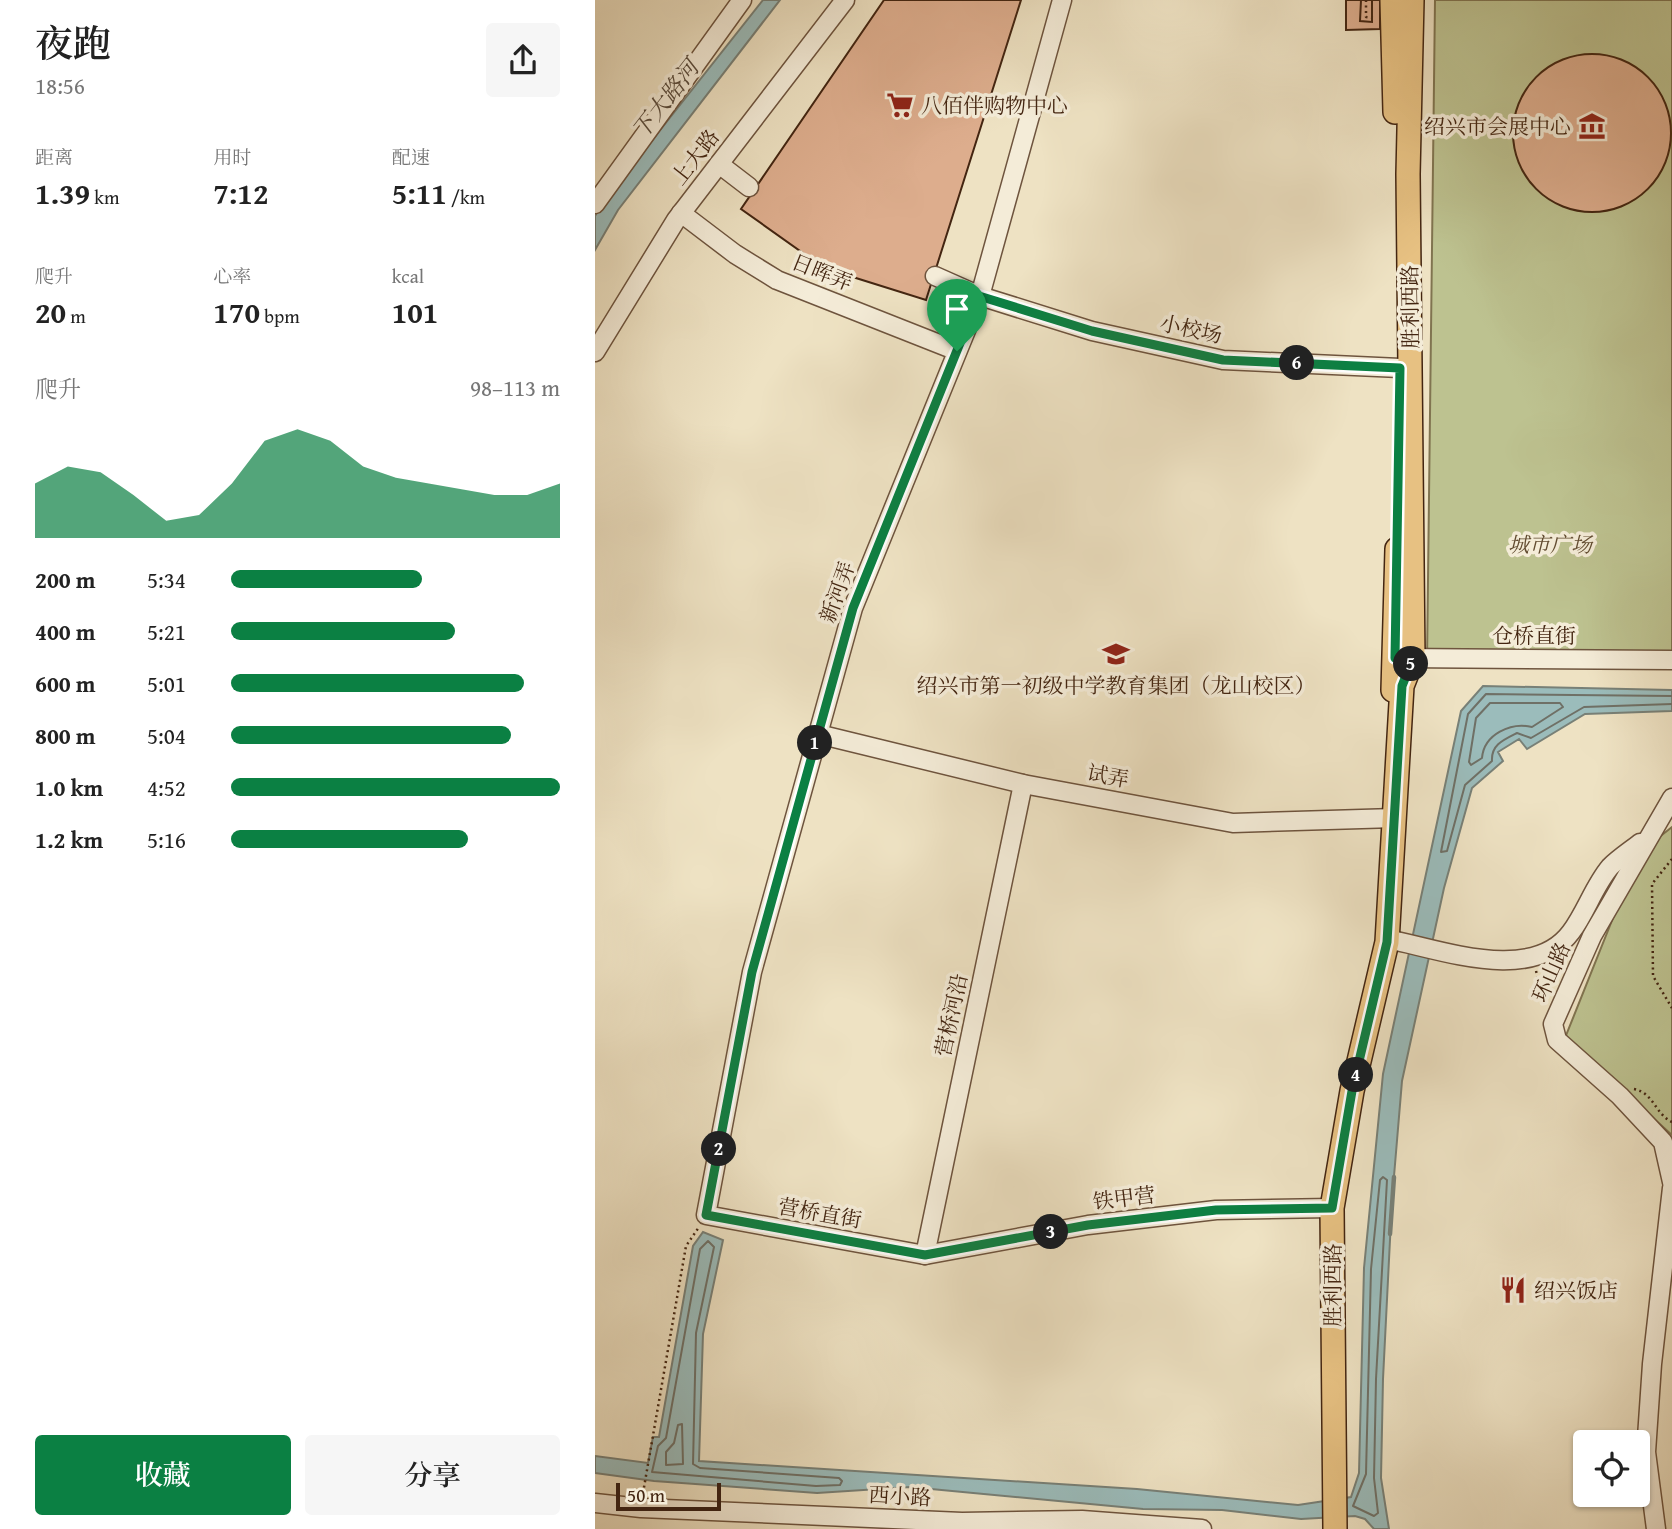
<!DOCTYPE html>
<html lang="zh">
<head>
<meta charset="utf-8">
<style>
	body { margin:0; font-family:"Gentium Book Plus","Noto Serif SC",serif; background:#f6f6f6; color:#222; height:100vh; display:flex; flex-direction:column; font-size:26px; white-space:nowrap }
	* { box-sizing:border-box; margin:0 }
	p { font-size:23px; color:#767676 }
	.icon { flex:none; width:38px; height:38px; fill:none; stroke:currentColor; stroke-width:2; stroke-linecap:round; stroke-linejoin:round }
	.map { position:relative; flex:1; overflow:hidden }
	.sheet { display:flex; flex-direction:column; background:#fff; width:595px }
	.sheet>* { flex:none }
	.fabs { position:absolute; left:978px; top:1430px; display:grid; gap:14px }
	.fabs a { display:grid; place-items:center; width:77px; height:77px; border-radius:7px; background:#fff; box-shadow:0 2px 5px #0004; font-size:35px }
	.scale { position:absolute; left:21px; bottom:18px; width:105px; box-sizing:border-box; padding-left:7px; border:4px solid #432511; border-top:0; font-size:19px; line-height:24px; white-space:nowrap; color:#432511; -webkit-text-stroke:5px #f4ecd8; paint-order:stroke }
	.pin { position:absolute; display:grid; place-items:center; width:60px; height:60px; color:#fff; margin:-72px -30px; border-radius:50% 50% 50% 0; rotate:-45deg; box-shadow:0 0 7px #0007 }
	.pin .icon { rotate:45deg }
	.km { position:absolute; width:35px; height:35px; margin:-18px; border-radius:50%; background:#222; color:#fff; font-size:19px; line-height:35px; text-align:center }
	.round { display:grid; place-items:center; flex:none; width:74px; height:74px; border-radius:7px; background:#f6f6f6 }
	.head { display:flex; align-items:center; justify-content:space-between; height:119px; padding:0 35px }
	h1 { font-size:38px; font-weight:600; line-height:52px }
	.metrics { display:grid; grid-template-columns:repeat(3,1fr); gap:10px; height:119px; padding:7px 35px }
	.metrics div { display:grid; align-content:center }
	.metrics b { font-size:30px; font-weight:600 }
	.metrics small { font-size:19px; font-weight:400 }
	.metrics p { font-size:19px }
	.chart { height:196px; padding:14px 35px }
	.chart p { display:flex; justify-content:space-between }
	.chart svg { width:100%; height:126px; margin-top:7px; fill:#0b8043; opacity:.7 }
	.button { display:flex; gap:14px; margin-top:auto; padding:14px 35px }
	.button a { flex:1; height:80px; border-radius:7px; background:#0b8043; color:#fff; font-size:28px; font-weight:600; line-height:80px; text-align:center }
	.button a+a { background:#f6f6f6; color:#222 }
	ul { padding:0 35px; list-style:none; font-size:23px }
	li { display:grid; grid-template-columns:112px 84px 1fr; align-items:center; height:52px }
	li i { height:18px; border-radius:9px; background:#0b8043 }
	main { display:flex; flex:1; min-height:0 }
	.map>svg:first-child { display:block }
	.green { fill:#bdc290; stroke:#807450; stroke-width:2 }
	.water { fill:#9bbcbb; stroke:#788077; stroke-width:2 }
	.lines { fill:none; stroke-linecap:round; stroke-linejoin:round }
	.shore { stroke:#6f7066; stroke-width:2 }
	.stream { stroke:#788077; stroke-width:4.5 }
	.building { fill:#ddad8d; stroke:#432511; stroke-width:2 }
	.minor-casing { stroke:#6e543e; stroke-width:21 }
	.major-casing { stroke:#432511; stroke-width:26 }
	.path { stroke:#432511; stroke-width:2.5; stroke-dasharray:2 3.5; stroke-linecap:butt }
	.minor { stroke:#f4ecd8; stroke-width:18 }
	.major { stroke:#e7c182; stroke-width:23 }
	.route-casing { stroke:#fff; stroke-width:14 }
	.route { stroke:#0b8043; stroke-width:9 }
	.labels { text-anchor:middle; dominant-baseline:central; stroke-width:7; stroke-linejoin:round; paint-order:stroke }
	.poi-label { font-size:21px; fill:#432511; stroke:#f4ecd8; text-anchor:start }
	.street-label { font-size:21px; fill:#432511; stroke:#f4ecd8 }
	.park-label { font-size:21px; font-style:italic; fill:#624c31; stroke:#f4ecd8 }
	.water-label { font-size:23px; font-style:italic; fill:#594b3c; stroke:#f4ecd8 }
</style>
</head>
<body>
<main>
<section class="sheet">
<div class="head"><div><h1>夜跑</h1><p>18:56</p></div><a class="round"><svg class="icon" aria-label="share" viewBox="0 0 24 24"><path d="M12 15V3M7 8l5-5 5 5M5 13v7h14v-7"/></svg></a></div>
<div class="metrics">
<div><p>距离</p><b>1.39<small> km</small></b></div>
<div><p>用时</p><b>7:12</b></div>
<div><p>配速</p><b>5:11<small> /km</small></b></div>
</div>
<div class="metrics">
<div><p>爬升</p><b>20<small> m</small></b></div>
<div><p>心率</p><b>170<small> bpm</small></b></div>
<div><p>kcal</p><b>101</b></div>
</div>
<div class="chart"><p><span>爬升</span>98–113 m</p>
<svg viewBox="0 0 160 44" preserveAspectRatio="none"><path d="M0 44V25L10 19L20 21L30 29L40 38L50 36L60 25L70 10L80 6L90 10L100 19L110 23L120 25L130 27L140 29L150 29L160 25V44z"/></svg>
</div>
<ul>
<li><b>200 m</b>5:34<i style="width:58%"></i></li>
<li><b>400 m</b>5:21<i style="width:68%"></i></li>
<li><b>600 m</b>5:01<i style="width:89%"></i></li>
<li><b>800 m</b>5:04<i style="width:85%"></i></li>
<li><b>1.0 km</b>4:52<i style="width:100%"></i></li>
<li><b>1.2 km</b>5:16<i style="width:72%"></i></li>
</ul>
<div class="button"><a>收藏</a><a>分享</a></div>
</section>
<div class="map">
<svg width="1077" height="1529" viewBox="0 0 1077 1529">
	<rect width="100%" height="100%" fill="#eee2c3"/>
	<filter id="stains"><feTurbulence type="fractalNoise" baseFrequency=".00286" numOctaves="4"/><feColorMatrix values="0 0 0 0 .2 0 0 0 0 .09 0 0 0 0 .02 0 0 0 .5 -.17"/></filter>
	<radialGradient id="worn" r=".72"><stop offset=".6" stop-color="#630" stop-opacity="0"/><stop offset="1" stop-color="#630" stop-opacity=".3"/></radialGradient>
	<g class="green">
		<path d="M840,0H1077V668L832,663Z"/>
		<path d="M1077,827V1135L970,1038L1044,853Z"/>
	</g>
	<g class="water">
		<path d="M168,0H185L23,210L0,250V216L13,196Z"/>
		<path d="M888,686L1077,690V711L990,714L932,749L924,739L903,752L908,761L877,788L849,888L807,1081L797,1200L788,1379L786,1478L794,1529H779L770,1519L760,1516L706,1519L627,1510L548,1509L315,1487L222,1493L59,1481L0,1473V1456L53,1463L58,1437H64L98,1246L108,1232L128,1240L108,1334L104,1461L542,1489L703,1505L756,1497L764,1473L769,1268L788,1074L866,711Z"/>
	</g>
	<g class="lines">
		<g class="shore">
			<path d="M1077,696L891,694L873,714L846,852L852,851L870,785L897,761C896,745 908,740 922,733L936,738L989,707L1077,704"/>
			<path d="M895,703H965L968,707L937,727C916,722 889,734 887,758L876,765L874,762L881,718Z"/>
			<path d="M788,1177L792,1180L781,1379L779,1478L783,1513L779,1516L758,1506L771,1474L776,1269L785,1180Z"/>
			<path d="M113,1241L119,1247L101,1333L98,1464L105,1468L244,1478L247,1481L245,1485L221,1486L57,1472L63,1446L71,1438L105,1249Z"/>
			<path d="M87,1424L88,1464L71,1465V1452L79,1443L83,1425Z"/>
		</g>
		<path class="stream" d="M795,1234L799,1177"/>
	</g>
	<g class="building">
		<path d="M289,0H426L331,300L229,268L146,209Z"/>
		<path d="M751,0H785V29L751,30Z"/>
		<path d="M766,0H777V22L765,21Z"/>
		<circle cx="997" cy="133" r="79"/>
	</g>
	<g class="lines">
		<defs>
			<g id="minor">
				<path d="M467,0L385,296L258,608L157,972L111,1215L330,1255L493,1225L621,1210L737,1208"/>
				<path d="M124,164L154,187"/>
				<path d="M0,204L147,0"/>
				<path d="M86,213L140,254L182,280L362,351"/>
				<path d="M340,276L385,296L497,331L628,360L805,368"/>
				<path d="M0,352L81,220L250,0"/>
				<path d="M808,658L1077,660"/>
				<path d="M223,734L428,784L638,823L800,818"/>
				<path d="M1077,798L997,936L958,1024L962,1040L1025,1096L1068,1142L1077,1182"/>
				<path d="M792,939C845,949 937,985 976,932C991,912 999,886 1015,867C1024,858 1035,851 1045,843"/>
				<path d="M330,1255L428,784"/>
				<path d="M0,1503L46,1508L367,1522L487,1520L607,1529"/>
				<path d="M1061,1529L1051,1452L1057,1364L1077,1188"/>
			</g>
			<g id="major">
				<path d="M797,0L800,112"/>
				<path d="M798,690L802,549"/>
				<path d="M740,1529L737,1208L757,1091L792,942L807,686L818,658L813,174L817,0"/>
			</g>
		</defs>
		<use href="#minor" class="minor-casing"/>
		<use href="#major" class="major-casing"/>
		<g class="path">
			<path d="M771,0V17L780,18"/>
			<path d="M1077,859L1057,884L1058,976L1077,1008"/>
			<path d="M941,971L945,984L953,996"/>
			<path d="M1039,1089C1059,1093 1060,1114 1077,1122"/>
			<path d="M48,1493L91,1246L104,1227"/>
		</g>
		<use href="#minor" class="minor"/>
		<use href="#major" class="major"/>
	</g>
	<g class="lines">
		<defs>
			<path id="route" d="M384,296L497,331L628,360L805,368L800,658H818L807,686L792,942L757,1091L737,1208L621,1210L493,1225L330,1255L111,1215L157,972L258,608Z"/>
		</defs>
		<use href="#route" class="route-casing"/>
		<use href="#route" class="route"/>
	</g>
	<defs>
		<symbol id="supermarket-bare" viewBox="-9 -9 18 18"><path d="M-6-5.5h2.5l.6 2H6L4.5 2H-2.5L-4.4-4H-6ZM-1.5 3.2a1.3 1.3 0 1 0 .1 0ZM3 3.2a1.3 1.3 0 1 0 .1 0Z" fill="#8f2418" stroke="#f4ecd8" stroke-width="2.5" paint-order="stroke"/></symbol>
		<symbol id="museum-bare" viewBox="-9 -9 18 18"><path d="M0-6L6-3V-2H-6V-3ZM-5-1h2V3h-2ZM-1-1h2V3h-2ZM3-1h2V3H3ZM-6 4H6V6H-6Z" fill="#8f2418" stroke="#f4ecd8" stroke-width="2.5" paint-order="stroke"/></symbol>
		<symbol id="school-bare" viewBox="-9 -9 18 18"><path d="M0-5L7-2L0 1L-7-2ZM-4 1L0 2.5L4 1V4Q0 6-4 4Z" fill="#8f2418" stroke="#f4ecd8" stroke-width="2.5" paint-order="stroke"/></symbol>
		<symbol id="restaurant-bare" viewBox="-9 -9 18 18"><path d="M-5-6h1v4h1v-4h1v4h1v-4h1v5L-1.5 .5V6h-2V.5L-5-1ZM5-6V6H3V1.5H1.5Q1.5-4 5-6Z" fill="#8f2418" stroke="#f4ecd8" stroke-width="2.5" paint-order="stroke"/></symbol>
	</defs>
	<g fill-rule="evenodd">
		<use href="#supermarket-bare" x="286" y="86" width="38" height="38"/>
		<use href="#museum-bare" x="978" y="107" width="38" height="38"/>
		<use href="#school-bare" x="502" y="635" width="38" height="38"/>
		<use href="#restaurant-bare" x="899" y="1271" width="38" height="38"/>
	</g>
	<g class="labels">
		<g class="poi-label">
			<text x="326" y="105">八佰伴购物中心</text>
			<text x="976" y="126" text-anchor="end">绍兴市会展中心</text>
			<text x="521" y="685" text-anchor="middle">绍兴市第一初级中学教育集团（龙山校区）</text>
			<text x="939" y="1290">绍兴饭店</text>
		</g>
		<g class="street-label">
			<text transform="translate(100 157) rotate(-52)">上大路</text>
			<text transform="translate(227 272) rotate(22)">日晖弄</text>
			<text transform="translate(815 307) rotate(-91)">胜利西路</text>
			<text transform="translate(596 329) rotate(12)">小校场</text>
			<text transform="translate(242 592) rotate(-70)">新河弄</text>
			<text x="939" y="635">仓桥直街</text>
			<text transform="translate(513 776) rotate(11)">试弄</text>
			<text transform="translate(956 972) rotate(-66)">环山路</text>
			<text transform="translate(356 1015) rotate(-78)">营桥河沿</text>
			<text transform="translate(529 1198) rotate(-7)">铁甲营</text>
			<text transform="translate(225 1213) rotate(10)">营桥直街</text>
			<text transform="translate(737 1285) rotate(-90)">胜利西路</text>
			<text transform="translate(305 1496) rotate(3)">西小路</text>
		</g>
		<g class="park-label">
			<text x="955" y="544">城市广场</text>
		</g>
		<g class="water-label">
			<text transform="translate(70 99) rotate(-52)">下大路河</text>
		</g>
	</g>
	<rect width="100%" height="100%" filter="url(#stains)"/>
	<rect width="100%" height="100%" fill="url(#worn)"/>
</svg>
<div class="fabs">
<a><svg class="icon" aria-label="locate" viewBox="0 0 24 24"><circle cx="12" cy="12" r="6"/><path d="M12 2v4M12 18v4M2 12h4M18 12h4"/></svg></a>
</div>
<div class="scale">50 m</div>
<div class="pin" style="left:362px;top:351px;background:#1e9e55"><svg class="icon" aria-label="arrive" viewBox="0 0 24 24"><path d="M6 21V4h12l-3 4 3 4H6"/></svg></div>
<b class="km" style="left:220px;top:743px">1</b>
<b class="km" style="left:124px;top:1149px">2</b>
<b class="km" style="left:456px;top:1232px">3</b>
<b class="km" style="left:761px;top:1075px">4</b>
<b class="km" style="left:816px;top:664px">5</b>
<b class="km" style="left:702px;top:363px">6</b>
</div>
</main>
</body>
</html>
